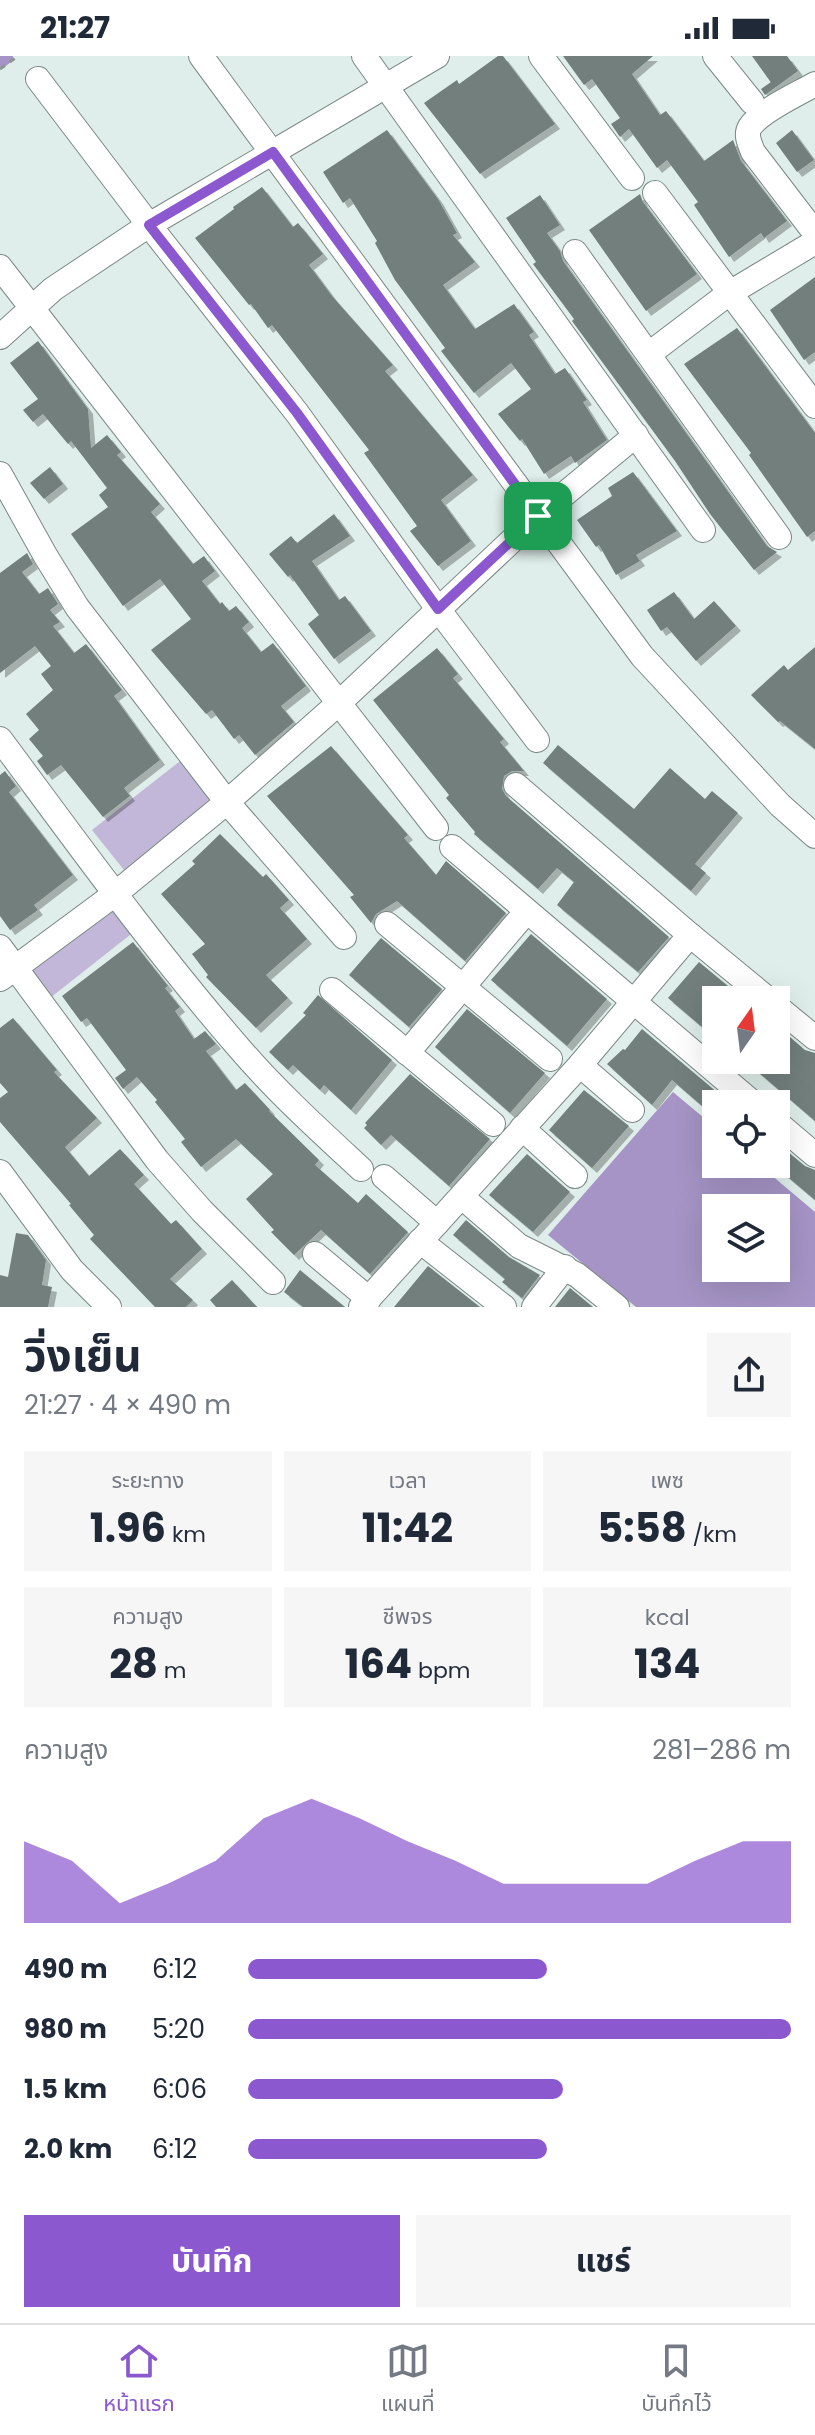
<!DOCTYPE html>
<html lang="th">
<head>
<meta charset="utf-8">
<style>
	body { margin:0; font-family:Poppins,"Noto Sans Thai",sans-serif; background:#f6f6f7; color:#1f2937; height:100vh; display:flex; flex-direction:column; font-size:30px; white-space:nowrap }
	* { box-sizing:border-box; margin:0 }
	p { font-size:26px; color:#747a83 }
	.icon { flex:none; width:44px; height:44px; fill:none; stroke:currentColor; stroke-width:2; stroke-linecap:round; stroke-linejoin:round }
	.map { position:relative; height:1251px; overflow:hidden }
	.side { display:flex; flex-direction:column; background:#fff; flex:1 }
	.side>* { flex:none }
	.needle { width:52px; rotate:14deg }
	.buttons { position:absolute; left:702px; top:930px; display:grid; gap:16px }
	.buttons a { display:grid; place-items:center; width:88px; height:88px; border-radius:0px; background:#fff; box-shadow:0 8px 32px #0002; font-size:40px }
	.pin { position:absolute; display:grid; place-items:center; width:68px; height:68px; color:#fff; margin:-34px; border-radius:16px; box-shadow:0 4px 12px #0006 }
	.round { display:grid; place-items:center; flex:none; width:84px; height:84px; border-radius:0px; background:#f6f6f7 }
	.headline { display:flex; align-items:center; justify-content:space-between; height:136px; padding:0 24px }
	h1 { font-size:44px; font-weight:700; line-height:60px }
	.stats { display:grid; grid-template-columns:repeat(3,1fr); gap:12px; height:136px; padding:8px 24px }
	.stats div { display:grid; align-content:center; border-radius:0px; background:#f6f6f7; text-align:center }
	.stats b { font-size:40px; font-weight:700 }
	.stats small { font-size:22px; font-weight:400 }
	.stats p { font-size:22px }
	.chart { height:224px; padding:16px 24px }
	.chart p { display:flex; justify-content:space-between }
	.chart svg { width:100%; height:144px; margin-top:8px; fill:#8b58d0; opacity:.7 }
	.action { display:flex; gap:16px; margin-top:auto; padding:16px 24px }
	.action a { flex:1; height:92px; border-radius:0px; background:#8b58d0; color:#fff; font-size:32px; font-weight:700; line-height:92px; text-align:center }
	.action a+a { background:#f6f6f7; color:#1f2937 }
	ul { padding:0 24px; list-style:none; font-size:26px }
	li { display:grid; grid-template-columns:128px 96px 1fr; align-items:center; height:60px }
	li i { height:20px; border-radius:10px; background:#8b58d0 }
	.status { display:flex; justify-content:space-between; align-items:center; height:56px; padding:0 40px; background:#fff; direction:ltr }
	.status svg { height:22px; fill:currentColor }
	.menu { display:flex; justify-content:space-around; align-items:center; height:112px; border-top:2px solid #e0e1e3; background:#fff; font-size:22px; color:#747a83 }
	.menu a { display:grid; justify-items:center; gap:4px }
	.menu .current { color:#8b58d0 }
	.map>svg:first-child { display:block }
	.green { fill:#c2b7d8 }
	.water { fill:#a594c5; fill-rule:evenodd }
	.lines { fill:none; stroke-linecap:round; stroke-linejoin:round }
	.canal { stroke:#a594c5; stroke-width:18 }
	.building { fill:#727f7c; filter:url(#shadow) }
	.minor-casing { stroke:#7a8884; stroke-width:26 }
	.path { stroke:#8c9794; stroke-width:3; stroke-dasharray:6 6; stroke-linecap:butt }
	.minor { stroke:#fff; stroke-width:24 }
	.route-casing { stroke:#fff; stroke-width:16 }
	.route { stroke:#8b58d0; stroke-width:10 }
</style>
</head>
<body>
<div class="status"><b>21:27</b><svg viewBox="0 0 49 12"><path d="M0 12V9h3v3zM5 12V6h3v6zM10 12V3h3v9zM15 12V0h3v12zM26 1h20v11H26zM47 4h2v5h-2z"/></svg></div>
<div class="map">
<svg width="815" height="1251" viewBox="0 0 815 1251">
	<defs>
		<filter id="shadow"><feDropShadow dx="5" dy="5" stdDeviation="0" flood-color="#0004"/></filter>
	</defs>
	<rect width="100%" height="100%" fill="#dfeeea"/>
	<g class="green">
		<path d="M184,702L220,747L128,819L92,774Z"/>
		<path d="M114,849L135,875L50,942L29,916Z"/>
	</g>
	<path class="water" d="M673,1036L716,1072V1108H758L815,1156V1251H636L548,1179ZM716,1152H776V1212H716Z"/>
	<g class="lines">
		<path class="canal" d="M0,3L4,0"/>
	</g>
	<g class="building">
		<path d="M498,0H503L555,68L480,118L424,47L457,24L459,28Z"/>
		<path d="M563,0H653L632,18L660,59L666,55L704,105L733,84L741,105L787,165L764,182L761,177L729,201L694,149L698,146L667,104L657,112L629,73L620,81L611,68L620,62L592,23L584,29Z"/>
		<path d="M752,0H787L798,15L765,39L761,33L771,26L772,28Z"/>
		<path d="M387,74L438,143L457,177L453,179L475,206L443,229L475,273L514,248L534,276L529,279L555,318L565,312L587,344L583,346L607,384L575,407L571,400L544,418L522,383L520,385L498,358L531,333L511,307L474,337L441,295L445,292L395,224L375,187L377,185L350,142L343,147L323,116Z"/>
		<path d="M792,74L814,104L797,116L776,87Z"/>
		<path d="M262,131L293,171L298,167L323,198L309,209L332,240L393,309L385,315L473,419L441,444L471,485L438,510L410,475L417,470L364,397L369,394L272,269L268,272L251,248L249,249L195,182L234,153L233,151Z"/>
		<path d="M640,138L643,146L697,218L646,255L589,174Z"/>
		<path d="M540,139L560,169L547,177L560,195L563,205L767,490L777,496L754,514L710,458L675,405L572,265L574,263L533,208L536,206L506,162Z"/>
		<path d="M815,221V296L804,304L770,254Z"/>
		<path d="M737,272L815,377V475L807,481L749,399L751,397L684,308Z"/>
		<path d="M38,285L88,353L91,392L107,379L121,396L117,399L160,448L151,456L193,508L204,500L215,515L202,525L220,548L222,546L229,555L236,550L249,566L242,572L261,596L273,587L306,630L281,650L294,666L255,699L239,679L234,683L212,654L206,658L151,594L191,563L160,523L123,550L71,478L108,451L99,439L107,432L71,385L68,388L43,358L33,366L23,354L38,343L10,307Z"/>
		<path d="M50,411L63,428L44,443L30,427Z"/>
		<path d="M633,416L677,475L636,499L640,505L616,519L599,489L596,491L577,464L612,440L608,432Z"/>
		<path d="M334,458L350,480L312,505L339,544L345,540L371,575L334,603L308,568L319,559L290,519L288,521L269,498L291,480L297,487Z"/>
		<path d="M27,497L33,508L22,516L39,538L48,532L58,548L50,554L60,566L53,570L74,597L86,588L122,634L114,640L160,704L124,732L130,740L103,761L61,709L47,719L37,705L43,700L29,683L39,674L26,658L53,634L41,618L51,610L35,590L0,617V517Z"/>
		<path d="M674,536L694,563L714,545L736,570L696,605L667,571L661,575L647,554Z"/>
		<path d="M815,591V693L780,665L778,666L751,639L784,609L788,614Z"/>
		<path d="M437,592L458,618L453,622L504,683L500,686L524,715H512L504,720L502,733L506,740L669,881L638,916L557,849L574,826L557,812L538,833L474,778L475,776L446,742L449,739L373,644Z"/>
		<path d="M558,689L634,753L670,712L705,743L712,735L738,757L695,808L706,817L691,835L543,707Z"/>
		<path d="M331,690L408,779L404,782L436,819L446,805L506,857L465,905L397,845L376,858L371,867L350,841L354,839L267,740Z"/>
		<path d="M5,715L16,730L9,736L73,819L34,849L38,854L10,874L0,860V719Z"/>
		<path d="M220,778L263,821L266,818L289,844L280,852L307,883L266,919L288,942L256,972L206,921L208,919L192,898L205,888L161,838L195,808L192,805Z"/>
		<path d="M531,878L607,943L567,990L491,924Z"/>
		<path d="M381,882L442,933L409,971L349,919Z"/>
		<path d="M133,886L168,930L165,932L180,951L175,955L194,983L205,975L216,988L206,995L236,1034L245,1027L270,1054L269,1055L319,1104L315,1109L358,1147L366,1138L408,1176L370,1218L321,1174L294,1199L271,1176L274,1174L246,1143L273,1118L236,1083L201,1111L181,1086L185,1083L155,1046L157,1044L137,1021L123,1033L115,1022L126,1014L87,962L81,966L62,940Z"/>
		<path d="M699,906L745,944H716V983L668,942Z"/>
		<path d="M318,939L392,1004L351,1054L324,1029L320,1034L293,1009L288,1014L269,996L306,959L303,957Z"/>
		<path d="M467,953L545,1017L510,1057L435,991Z"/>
		<path d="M13,962L57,1014L54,1016L97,1062L65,1091L89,1120L120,1093L144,1119L134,1128L171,1168L176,1164L202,1193L170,1223L193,1244L186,1251H155L90,1183L94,1179L69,1149L71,1148L0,1066V1042L8,1036L0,1027V972Z"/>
		<path d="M776,969L805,994L815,997V1065L744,1004H776Z"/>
		<path d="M642,973L731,1048H716V1062L672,1024L652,1049L607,1008L623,993L625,994Z"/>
		<path d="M410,1018L490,1083L449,1130L391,1079L381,1089L364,1072L367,1069L365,1067Z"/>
		<path d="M584,1034L629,1070L592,1112L549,1074Z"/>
		<path d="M776,1086L805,1110L815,1114V1144L776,1111Z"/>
		<path d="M527,1098L570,1136L533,1176L489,1139Z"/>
		<path d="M466,1164L509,1201L540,1219L522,1242L502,1226L505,1223L453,1179Z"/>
		<path d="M16,1177L28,1179L46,1204L42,1229L52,1231L48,1251H0V1219L8,1221Z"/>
		<path d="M428,1210L480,1251H394Z"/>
		<path d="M300,1214L345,1251H303L284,1236Z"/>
		<path d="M232,1224L257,1251H216L210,1244Z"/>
		<path d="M570,1232L593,1251H555Z"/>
	</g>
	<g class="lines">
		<defs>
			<g id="minor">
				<path d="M201,0L642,600L780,749L815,780"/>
				<path d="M364,0L703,474"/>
				<path d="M541,0L632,122"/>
				<path d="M715,0L752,46"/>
				<path d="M38,23L149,169L297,357L438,553L537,684"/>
				<path d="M815,28C798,38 760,55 750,71C745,79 750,88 753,96L815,177"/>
				<path d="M655,137L815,350"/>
				<path d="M575,196L779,481"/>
				<path d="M0,211L436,772"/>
				<path d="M0,281L53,233L149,169L437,0"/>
				<path d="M649,298L728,238L815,186"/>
				<path d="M0,418L45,499L77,551L227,746L344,881"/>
				<path d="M0,683C78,788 154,894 240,993C277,1036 319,1074 361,1113"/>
				<path d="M516,729L690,879L769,944"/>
				<path d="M452,791L754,1048"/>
				<path d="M387,868L550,1003"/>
				<path d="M0,891L157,1104L202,1155L273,1226"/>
				<path d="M0,923L115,838L227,746L340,646L538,460L636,379"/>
				<path d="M332,934L493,1068"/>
				<path d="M776,950L815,982"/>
				<path d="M407,997L526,856"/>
				<path d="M580,1009L632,1054"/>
				<path d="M776,1066L815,1099"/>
				<path d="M522,1072L575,1120"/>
				<path d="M0,1116L72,1214L109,1251"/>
				<path d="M384,1121L437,1167"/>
				<path d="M462,1141L519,1190L577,1219L617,1251"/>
				<path d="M420,1185L504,1251"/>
				<path d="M315,1198L369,1243"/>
				<path d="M361,1251L580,1009L690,879"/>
				<path d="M534,1251L565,1211"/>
			</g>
		</defs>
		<use href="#minor" class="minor-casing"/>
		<path class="path" d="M0,13L18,0"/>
		<use href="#minor" class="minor"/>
	</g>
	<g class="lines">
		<defs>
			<path id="route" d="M273,96L538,460L438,553L297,357L149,169Z"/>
		</defs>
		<use href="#route" class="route-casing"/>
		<use href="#route" class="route"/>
	</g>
</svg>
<div class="buttons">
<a><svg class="needle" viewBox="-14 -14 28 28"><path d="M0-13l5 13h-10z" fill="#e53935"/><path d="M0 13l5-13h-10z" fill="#747a83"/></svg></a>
<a><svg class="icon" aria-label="locate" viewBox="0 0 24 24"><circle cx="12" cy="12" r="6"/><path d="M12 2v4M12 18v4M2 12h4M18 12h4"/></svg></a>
<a><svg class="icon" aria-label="layers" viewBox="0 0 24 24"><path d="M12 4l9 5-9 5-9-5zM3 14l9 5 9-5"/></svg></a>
</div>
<div class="pin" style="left:538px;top:460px;background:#1e9e55"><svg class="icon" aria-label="arrive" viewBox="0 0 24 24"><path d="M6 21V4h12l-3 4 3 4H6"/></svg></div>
</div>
<section class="side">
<div class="headline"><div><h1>วิ่งเย็น</h1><p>21:27 · 4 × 490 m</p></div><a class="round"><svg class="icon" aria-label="share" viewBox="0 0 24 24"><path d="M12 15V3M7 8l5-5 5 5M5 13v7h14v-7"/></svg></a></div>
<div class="stats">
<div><p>ระยะทาง</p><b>1.96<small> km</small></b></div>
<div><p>เวลา</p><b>11:42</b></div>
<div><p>เพซ</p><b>5:58<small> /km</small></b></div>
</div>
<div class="stats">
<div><p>ความสูง</p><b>28<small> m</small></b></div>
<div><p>ชีพจร</p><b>164<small> bpm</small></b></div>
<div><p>kcal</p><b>134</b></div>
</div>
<div class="chart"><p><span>ความสูง</span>281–286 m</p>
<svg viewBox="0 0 160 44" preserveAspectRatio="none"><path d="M0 44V19L10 25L20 38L30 32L40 25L50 12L60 6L70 12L80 19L90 25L100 32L110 32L120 32L130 32L140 25L150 19L160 19V44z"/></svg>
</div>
<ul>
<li><b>490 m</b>6:12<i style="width:55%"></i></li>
<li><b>980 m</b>5:20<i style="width:100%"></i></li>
<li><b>1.5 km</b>6:06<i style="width:58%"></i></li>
<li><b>2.0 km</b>6:12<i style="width:55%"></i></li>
</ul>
<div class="action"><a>บันทึก</a><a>แชร์</a></div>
</section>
<nav class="menu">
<a class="current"><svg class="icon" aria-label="home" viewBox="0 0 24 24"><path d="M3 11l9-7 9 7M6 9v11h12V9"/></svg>หน้าแรก</a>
<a><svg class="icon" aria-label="map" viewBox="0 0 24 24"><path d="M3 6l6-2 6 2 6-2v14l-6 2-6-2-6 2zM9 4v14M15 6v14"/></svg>แผนที่</a>
<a><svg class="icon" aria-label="saved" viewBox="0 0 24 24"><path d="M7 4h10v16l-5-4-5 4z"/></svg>บันทึกไว้</a>
</nav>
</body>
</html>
